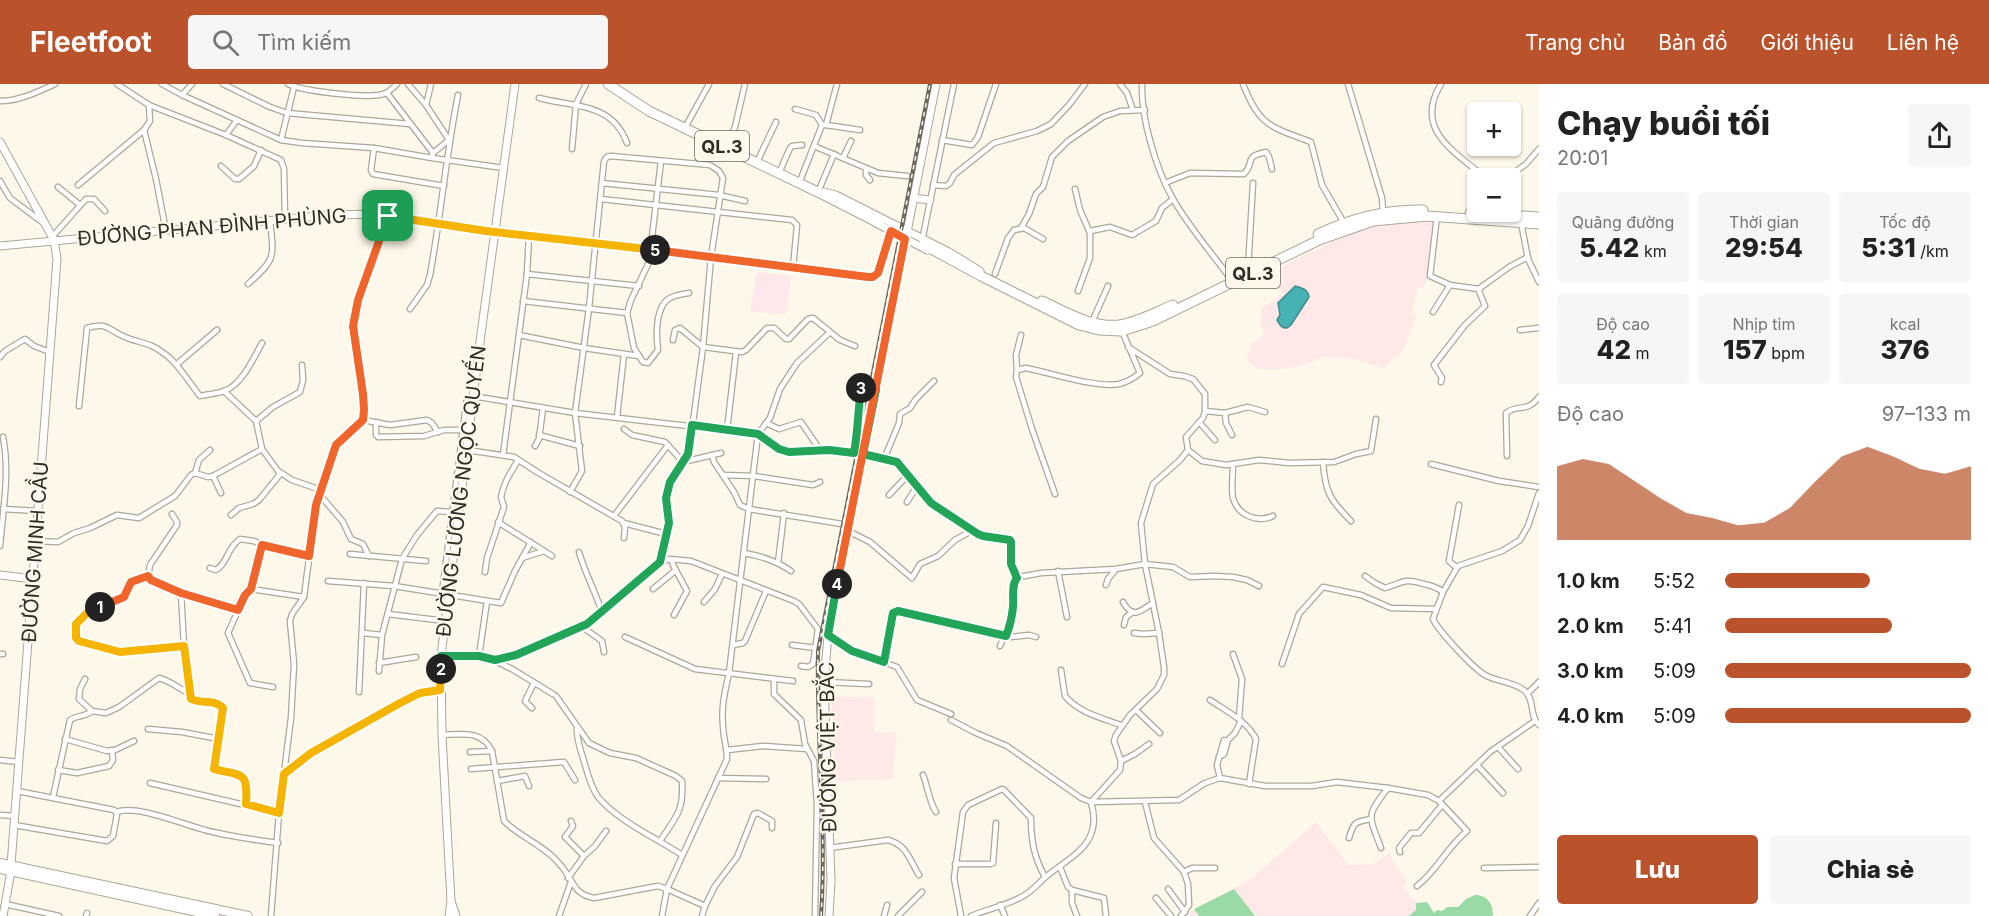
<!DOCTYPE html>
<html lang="vi">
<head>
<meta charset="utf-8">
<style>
	body { margin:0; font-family:Inter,sans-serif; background:#f6f6f6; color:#222; height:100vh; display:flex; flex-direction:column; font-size:22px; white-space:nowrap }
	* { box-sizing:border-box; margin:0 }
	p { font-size:20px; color:#767676 }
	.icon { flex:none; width:33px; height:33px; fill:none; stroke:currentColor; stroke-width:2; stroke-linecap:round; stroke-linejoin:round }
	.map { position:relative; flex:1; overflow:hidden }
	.details { display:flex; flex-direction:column; background:#fff; width:450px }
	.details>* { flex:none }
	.fabs { position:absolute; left:1467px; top:18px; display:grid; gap:12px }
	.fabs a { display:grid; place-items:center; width:54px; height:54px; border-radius:6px; background:#fff; box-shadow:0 2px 4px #0004; font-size:30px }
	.pin { position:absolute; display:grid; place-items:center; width:51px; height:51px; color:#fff; margin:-26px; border-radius:12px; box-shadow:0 3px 9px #0006 }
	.km { position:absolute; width:30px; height:30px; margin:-15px; border-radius:50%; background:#222; color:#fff; font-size:16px; line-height:30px; text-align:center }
	.round { display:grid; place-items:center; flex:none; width:63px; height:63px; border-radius:6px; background:#f6f6f6 }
	.head { display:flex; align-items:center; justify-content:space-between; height:102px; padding:0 18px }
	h1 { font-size:33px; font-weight:800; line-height:45px }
	.stats { display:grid; grid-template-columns:repeat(3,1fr); gap:9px; height:102px; padding:6px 18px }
	.stats div { display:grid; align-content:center; border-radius:6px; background:#f6f6f6; text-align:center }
	.stats b { font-size:26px; font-weight:800 }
	.stats small { font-size:16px; font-weight:400 }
	.stats p { font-size:16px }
	.chart { height:168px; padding:12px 18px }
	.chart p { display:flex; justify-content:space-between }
	.chart svg { width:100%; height:108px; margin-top:6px; fill:#ba532b; opacity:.7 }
	.primary-button { display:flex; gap:12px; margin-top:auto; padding:12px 18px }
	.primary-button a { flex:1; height:69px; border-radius:6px; background:#ba532b; color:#fff; font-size:24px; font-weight:800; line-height:69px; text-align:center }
	.primary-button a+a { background:#f6f6f6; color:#222 }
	ul { padding:0 18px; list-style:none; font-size:20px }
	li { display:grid; grid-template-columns:96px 72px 1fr; align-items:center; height:45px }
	li i { height:15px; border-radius:8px; background:#ba532b }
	header { display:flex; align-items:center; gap:36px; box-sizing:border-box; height:84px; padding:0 30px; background:#ba532b; color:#fff }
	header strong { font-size:28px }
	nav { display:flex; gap:33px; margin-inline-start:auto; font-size:21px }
	.search { width:420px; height:54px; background:#f6f6f6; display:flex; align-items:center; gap:15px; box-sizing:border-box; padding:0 21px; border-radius:6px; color:#767676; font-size:22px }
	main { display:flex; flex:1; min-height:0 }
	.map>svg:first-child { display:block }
	.commercial { fill:#fee8eb }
	.education { fill:#fee9e8 }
	.forest { fill:#99daa7 }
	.water { fill:#47b2b4; stroke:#408a8a; stroke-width:1.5 }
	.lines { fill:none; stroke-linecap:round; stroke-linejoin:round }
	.street-casing { stroke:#aca799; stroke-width:7 }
	.secondary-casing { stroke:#aca799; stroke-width:9 }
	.primary-casing { stroke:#aca799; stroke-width:10 }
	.highway-casing { stroke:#aca799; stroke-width:11 }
	.street { stroke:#fff; stroke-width:4.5 }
	.secondary { stroke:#fff; stroke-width:7 }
	.primary { stroke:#fff; stroke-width:8 }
	.highway { stroke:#fff; stroke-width:9 }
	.rail-casing { stroke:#6b685f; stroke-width:4 }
	.rail { stroke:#fef8ea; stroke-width:1.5; stroke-dasharray:4.5; stroke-linecap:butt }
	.split-1-casing { stroke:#fff; stroke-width:12 }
	.split-2-casing { stroke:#fff; stroke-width:12 }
	.split-3-casing { stroke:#fff; stroke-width:12 }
	.split-4-casing { stroke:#fff; stroke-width:12 }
	.split-5-casing { stroke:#fff; stroke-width:12 }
	.split-6-casing { stroke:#fff; stroke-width:12 }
	.split-1 { stroke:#f0652b; stroke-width:8 }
	.split-2 { stroke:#f5b400; stroke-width:8 }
	.split-3 { stroke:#22a559; stroke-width:8 }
	.split-4 { stroke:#22a559; stroke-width:8 }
	.split-5 { stroke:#f0652b; stroke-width:8 }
	.split-6 { stroke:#f5b400; stroke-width:8 }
	.labels { text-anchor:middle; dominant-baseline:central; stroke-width:4.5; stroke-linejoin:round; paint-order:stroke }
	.shield { fill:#fef8ea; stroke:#6d6a62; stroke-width:1.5 }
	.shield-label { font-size:18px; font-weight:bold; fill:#2f2d27 }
	.street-label { font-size:20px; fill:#2f2d27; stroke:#fef8ea }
</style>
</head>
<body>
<header>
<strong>Fleetfoot</strong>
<div class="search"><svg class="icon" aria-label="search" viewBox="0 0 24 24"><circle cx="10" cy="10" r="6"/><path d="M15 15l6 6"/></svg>Tìm kiếm</div>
<nav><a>Trang chủ</a><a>Bản đồ</a><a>Giới thiệu</a><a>Liên hệ</a></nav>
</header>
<main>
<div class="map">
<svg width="1539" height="832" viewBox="0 0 1539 832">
	<rect width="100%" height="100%" fill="#fef8ea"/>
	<path class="commercial" d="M757,188L791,192L786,231L750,227Z"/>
	<g class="education">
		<path d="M1408,138H1435L1428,193L1423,204H1418L1411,229L1416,231L1407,257L1401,269L1382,284L1359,276L1323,272L1312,278L1283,285L1263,286L1252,281L1247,276L1251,260L1264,251L1261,240V224L1282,211L1278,202L1285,198L1279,185L1296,175L1368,142Z"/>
		<path d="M831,613H874V649L897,648L892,695L836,697Z"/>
		<path d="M1316,738L1348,781L1373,780L1389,770L1407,799L1403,803L1416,819L1427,818L1436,832H1185L1201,821L1226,809L1251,795Z"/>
	</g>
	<g class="forest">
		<path d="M1234,805L1255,832H1199L1194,825Z"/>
		<path d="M1475,811C1488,811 1493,820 1493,832H1409L1416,826V819L1427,818L1434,829L1437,826L1442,827L1447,823H1458L1466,815Z"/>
	</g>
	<path class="water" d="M1295,202C1302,204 1308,205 1309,213L1291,241L1287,244C1281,244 1280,241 1277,236L1280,231L1278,219Z"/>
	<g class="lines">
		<defs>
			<g id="street">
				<path d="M117,0L149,21L226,51L281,76L284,85L285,136"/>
				<path d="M162,0L182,11L281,56L302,59L374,64L432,74L504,84"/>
				<path d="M223,0L270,23L287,29L410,40"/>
				<path d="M288,0C303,7 372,16 386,9C390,7 394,3 397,0"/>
				<path d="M408,0L426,21L449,56L433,69"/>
				<path d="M1120,0L1127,9L1133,26"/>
				<path d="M1142,0C1141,35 1156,85 1173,115C1189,143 1211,168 1230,194"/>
				<path d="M1243,0C1259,42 1271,43 1311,58L1322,101L1344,139"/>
				<path d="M1348,0L1382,114L1383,128"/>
				<path d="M1441,0C1413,46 1455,68 1486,94"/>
				<path d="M387,9L433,69L432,72"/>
				<path d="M182,11L192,0"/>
				<path d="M539,14C573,23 612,18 627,59"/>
				<path d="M0,17C20,17 37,8 55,0"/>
				<path d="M149,21L150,37L144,46L156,95L166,147"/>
				<path d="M426,21L431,0"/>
				<path d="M795,25L816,31L822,41"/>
				<path d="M687,40L709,0"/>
				<path d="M826,41L860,46"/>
				<path d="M226,51L237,36"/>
				<path d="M281,56L294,3"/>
				<path d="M942,56L972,61L978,53L996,0"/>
				<path d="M727,60L735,43L745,0"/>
				<path d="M814,62L878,89L907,92"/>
				<path d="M374,64L371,86L373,90L444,102"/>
				<path d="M572,65L576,20L586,0"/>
				<path d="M843,74L851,57"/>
				<path d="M758,76L776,38"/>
				<path d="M661,77L649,178L631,216L627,229L634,264L643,278L648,279L658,266C656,252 655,222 670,214C675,211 683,210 689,209"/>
				<path d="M221,82L235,95H239L254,82L261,66"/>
				<path d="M866,84V91L870,96"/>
				<path d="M780,87L790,64L792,62L802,61"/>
				<path d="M0,97L10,114L42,138"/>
				<path d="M800,97L822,41H826L837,0"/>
				<path d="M602,99L719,111L745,117"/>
				<path d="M1165,99L1190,89L1244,90C1256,78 1242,73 1266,68L1269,73L1272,85"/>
				<path d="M78,101L144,46"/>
				<path d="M933,101L946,102L950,99L954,91L994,59L1037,47L1051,40L1069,21L1085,0"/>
				<path d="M58,103L80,121"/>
				<path d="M1075,105L1080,126L1090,149V174L1078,207"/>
				<path d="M819,106L834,70"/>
				<path d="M601,115L792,136L797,141L793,184"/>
				<path d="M1510,118L1515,88L1526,80L1539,65"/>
				<path d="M1437,132L1430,192L1450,201"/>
				<path d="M1521,138L1528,175L1539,198"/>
				<path d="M1021,144L1029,130L1036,110L1043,103L1052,73L1068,57L1103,33L1120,27L1145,26"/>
				<path d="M1090,147L1110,143L1132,151L1156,137L1162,124L1173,115"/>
				<path d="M52,153L86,115H94L105,127"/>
				<path d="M922,157L954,0"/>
				<path d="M1248,185L1253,99"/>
				<path d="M527,190L639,202"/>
				<path d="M995,190L1008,154L1014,146L1024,144L1043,155"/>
				<path d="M248,200C276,175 274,173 270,137"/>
				<path d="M523,217L627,229"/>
				<path d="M410,225L427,201L430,191C441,131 446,71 458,11"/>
				<path d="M1433,228L1450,201L1479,205"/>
				<path d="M1092,238L1108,202"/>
				<path d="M1520,246L1539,244"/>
				<path d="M829,249L797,279L780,305L770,334L758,350L779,365L789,368L829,366L854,369C858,348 858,326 861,304L864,303L876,306"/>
				<path d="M519,251L584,264L639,272"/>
				<path d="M673,256L675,246L680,244L703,263L742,268L746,266L767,244H774L786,255H789L808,235L813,234L840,256L855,262"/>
				<path d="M0,273L5,267L25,255L34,262L50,268"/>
				<path d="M177,280L217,246"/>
				<path d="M1017,286L1016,271L1021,251"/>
				<path d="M1441,298L1442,294L1434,281L1465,241L1485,222L1479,207L1480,204L1509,183L1528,173"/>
				<path d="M224,307L256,337L262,365L278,387L292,396L321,406"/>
				<path d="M473,312L575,329L758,350L729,589C725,607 721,623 723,641C723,653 727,663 727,675L667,805L662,832"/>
				<path d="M79,322L87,244C109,238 106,245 125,253C134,257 143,258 152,262C175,273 185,293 200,312C207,310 217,310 224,307C242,301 253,275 262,259"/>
				<path d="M1205,327L1225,329L1248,323L1265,328"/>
				<path d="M1225,329L1226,339L1232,351"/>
				<path d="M617,333L624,270"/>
				<path d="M363,336L390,341L427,336L432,339L438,348"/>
				<path d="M256,337L273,323L300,308L303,296L302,281"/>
				<path d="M376,338V351L378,353L424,352L444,346H464"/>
				<path d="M1199,338L1215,356"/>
				<path d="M766,339L779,345L801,338L820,366"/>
				<path d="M624,345L632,351L665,358L683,378L721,369"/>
				<path d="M727,346L736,268"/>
				<path d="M539,351L580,362"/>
				<path d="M535,362L539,355L543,324"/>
				<path d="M467,366L514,373L537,388L622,437L625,443L624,454"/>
				<path d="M1188,366L1202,377L1226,381L1259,376L1289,379L1334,378L1356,370L1371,367L1376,335"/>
				<path d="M503,371L527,190L529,152"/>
				<path d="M712,371L714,378L734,408L740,421L749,425L842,440"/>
				<path d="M863,371L897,378L931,419L978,450L983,452L1010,456L1011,458V480L1017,494"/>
				<path d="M1507,372L1506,329C1519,319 1526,330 1539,313"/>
				<path d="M884,375L899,339L900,330L910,324L916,315L934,297"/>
				<path d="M1323,378C1325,408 1330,416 1351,437"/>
				<path d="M1233,380C1233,390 1231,404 1233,414C1238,432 1258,439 1273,432"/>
				<path d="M1431,380L1499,397L1539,403"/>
				<path d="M195,389L199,376L210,366"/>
				<path d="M723,391L754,392L813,401L820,398"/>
				<path d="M213,392L221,409"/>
				<path d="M1539,409L1528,442L1520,456L1502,467L1458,482L1443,508L1433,535C1438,546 1475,587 1487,592C1499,598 1515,598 1525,607C1535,616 1529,632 1539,641"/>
				<path d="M1055,410L1032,345L1016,293L1017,286L1026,284C1052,289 1095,304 1119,300C1127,298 1134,294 1140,289L1122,247"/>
				<path d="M320,411L343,438L351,455L363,460L369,472"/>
				<path d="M889,411L908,391"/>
				<path d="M907,418L917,402"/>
				<path d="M3,425L38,427"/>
				<path d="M172,430L177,438V441L150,481L148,492L151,496L181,509L238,526"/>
				<path d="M231,431L239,424L253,420L259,416L281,389"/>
				<path d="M614,432L668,361"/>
				<path d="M498,438L552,472"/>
				<path d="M624,439L666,450"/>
				<path d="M848,447L870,458L912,494L920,480L938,472L955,456L973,446"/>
				<path d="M36,457L58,458L74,449L90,444L117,431L139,434L175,412L191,391L195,389L208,393L213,392L262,365"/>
				<path d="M0,462C3,426 10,388 3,353"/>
				<path d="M579,468C585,489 595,507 602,528"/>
				<path d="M744,469C761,472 777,477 791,487"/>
				<path d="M350,470L426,477"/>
				<path d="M522,474L544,467"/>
				<path d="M672,476L673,481L687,507L674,531"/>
				<path d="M660,478L670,475L691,477L794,517L799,520L818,545L813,580L808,583L801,582"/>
				<path d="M778,479L784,429"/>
				<path d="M210,484L216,486C228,479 226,465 240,455L254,457L262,461"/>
				<path d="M1457,484L1449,477L1459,421"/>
				<path d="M1058,487L1067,533"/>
				<path d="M485,488L487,474L504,423L501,413L503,405L507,395L518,376"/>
				<path d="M148,492L131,498L124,513C109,518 59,534 79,557L120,568L184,562"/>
				<path d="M1365,492L1375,499L1385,504C1405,498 1403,494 1424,500C1432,502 1437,503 1443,508"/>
				<path d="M328,497L394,502L501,519L515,487L531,458"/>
				<path d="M1106,501L1108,495L1116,485"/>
				<path d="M251,505L304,513"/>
				<path d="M653,505L676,486"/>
				<path d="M181,509L184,562L189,610L194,617L217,619L222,621L224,627L214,685C243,692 247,686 246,720"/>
				<path d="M442,509L467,314"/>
				<path d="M704,518L715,505L722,490"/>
				<path d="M1123,518C1133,536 1140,527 1153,519"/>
				<path d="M388,530L445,537"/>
				<path d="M1124,541L1126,533L1133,528"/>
				<path d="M581,542L602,557L604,568"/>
				<path d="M363,549L382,551"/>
				<path d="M1134,549L1143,550L1159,549"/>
				<path d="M828,551L852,567L897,583L917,616L951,630"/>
				<path d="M625,553L695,585L793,597"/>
				<path d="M733,561L743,559L745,557L766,507"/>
				<path d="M792,561L816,564"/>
				<path d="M1000,562C1010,542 1015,522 1013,499L1019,493L1041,489L1116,485L1145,480L1173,483L1190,493L1215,492L1233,493L1247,496L1259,502"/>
				<path d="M0,570H3"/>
				<path d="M1233,570L1242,595L1239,635"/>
				<path d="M441,572L487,573L512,585L553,610"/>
				<path d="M479,572L487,517"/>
				<path d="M495,576L516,571L587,540L660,478L669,439L666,414L670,398L689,368L703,263L711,173L723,94L719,87L710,81L611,72L607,73L604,77L589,224L575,329L582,387L570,408"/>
				<path d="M884,578L893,529L898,527L1010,553L1029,551L1036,553"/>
				<path d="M379,579L416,573"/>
				<path d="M1282,580L1299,530L1323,503L1361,511L1391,524L1436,525"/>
				<path d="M1061,586L1065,612C1079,629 1102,634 1121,641"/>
				<path d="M379,587L382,551L402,475L417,451L437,427L452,428"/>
				<path d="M774,595V610L801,636L805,660L814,677L817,720L815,832"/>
				<path d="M824,598L869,600"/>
				<path d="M273,603L250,599L228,549L245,511L251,505L262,461L309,472"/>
				<path d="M359,608L364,499"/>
				<path d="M1528,609L1539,598"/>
				<path d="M556,612L589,659L610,669L636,674L676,692L682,697C684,727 676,733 660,757"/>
				<path d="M1210,616C1226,627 1247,637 1256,655L1249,700"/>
				<path d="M532,624L525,617L534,599"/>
				<path d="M1136,626L1160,649"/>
				<path d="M92,627L106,629L119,623L159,594C169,596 179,605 189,609"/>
				<path d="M951,636L976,649L1007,662L1081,714L1091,718L1179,716L1205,699L1220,694L1265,702H1312L1337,698L1388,704L1428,711L1439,717L1467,747C1447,763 1437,787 1417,802"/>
				<path d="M577,643C576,654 580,664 583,674C587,687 590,702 598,713C618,737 656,754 682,771"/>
				<path d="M148,645L182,648L219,655"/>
				<path d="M442,651C462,650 482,646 492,667L504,737C518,751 538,759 553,773C557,777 562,782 565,787C574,800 576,811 594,814L658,802L667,805L705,822"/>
				<path d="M65,655L107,667L115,666L134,657"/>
				<path d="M1498,663L1518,685"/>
				<path d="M727,666L763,662L807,665"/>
				<path d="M470,668L492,667"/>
				<path d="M1219,673L1224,670L1228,656L1235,649L1241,637"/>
				<path d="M0,676L19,678"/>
				<path d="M1121,677L1135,670L1149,660"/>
				<path d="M1477,681L1503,709"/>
				<path d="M471,685L564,678L575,696"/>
				<path d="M58,686L77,689L109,682L113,676L112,666"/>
				<path d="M283,690L311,669L400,619L420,609L440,606"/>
				<path d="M923,691C928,703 929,718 936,728"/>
				<path d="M718,694L766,695"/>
				<path d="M1220,694L1217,681L1224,656"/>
				<path d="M497,697L525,692L529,702"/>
				<path d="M150,699L279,729"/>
				<path d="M53,713L70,636C77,631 85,633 92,627L79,615L80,605L85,595"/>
				<path d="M1439,717L1490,668L1535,637"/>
				<path d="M1145,718L1154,754L1184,788L1188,800L1189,821L1181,832"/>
				<path d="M116,728C139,720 188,743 213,748C234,753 256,756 278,759"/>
				<path d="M0,731L15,732"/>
				<path d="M571,737L573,742L565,753L584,772"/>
				<path d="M14,741L107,757L113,752L117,730L114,726L17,707"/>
				<path d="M1349,754C1354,738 1354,738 1371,735"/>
				<path d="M829,764L888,756C907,761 909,775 919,791"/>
				<path d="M1381,764C1369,731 1365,733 1388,704"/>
				<path d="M1400,768L1399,764L1411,749H1419L1442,721"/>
				<path d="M955,780H990L993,779L996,739"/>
				<path d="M1060,783L1068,803L1072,806L1104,814L1106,832"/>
				<path d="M1484,784L1539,783"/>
				<path d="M1184,788L1192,784H1215"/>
				<path d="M568,794L584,772L595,762L606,747"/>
				<path d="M1168,805L1185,828"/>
				<path d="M1072,806V819L1077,832"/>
				<path d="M1156,814L1171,832"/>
				<path d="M5,820L59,832"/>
				<path d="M1000,821L1005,832"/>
				<path d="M86,832L87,829"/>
				<path d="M271,832L279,729L291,634L294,580L290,537L292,530L304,513L316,421L336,361L363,336V310L353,242L360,212L388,132"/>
				<path d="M559,832L571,798"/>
				<path d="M702,832L705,822L715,802L737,773L754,730L758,729L772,737V744"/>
				<path d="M884,832L887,821"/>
				<path d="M898,832L922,808"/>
				<path d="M961,832L954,794L963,728L968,721L1002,705L1004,706L1031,734C1031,757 1034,773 1045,793"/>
				<path d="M971,832C988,825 1008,821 1023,812C1033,807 1039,798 1048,791C1075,770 1103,758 1091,718L1120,686L1121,677L1114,657L1116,651L1130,631L1157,605L1164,591V583L1159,549L1145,480L1141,439L1153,400L1180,376L1188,366L1186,353L1203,334L1205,328V310L1193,295L1184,292L1170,290L1128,263"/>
				<path d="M1530,832L1539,819"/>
			</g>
			<g id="secondary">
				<path d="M0,58L54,156L57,175L11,781"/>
				<path d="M824,108L836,111L949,168L980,187"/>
				<path d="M913,114L930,116"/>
				<path d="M876,139L927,166"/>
				<path d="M0,162L330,131L376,130L486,147L868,193H873L878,189L891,147"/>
				<path d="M0,491L33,495"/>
				<path d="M451,817L456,832"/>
				<path d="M3,832L11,787"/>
				<path d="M449,832L451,817L442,651L441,572L481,250L515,0"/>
				<path d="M829,832L831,796L824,598L828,551L936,0"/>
			</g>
			<g id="primary">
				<path d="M0,779L248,832"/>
				<path d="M0,785L215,832"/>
			</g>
			<g id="highway">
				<path d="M608,0L649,27L824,111L879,139"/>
				<path d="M1470,129L1539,133"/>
				<path d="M1318,150C1352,134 1385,125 1423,126"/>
				<path d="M924,161L981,192L1079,241L1099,246L1122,247L1153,237L1319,156L1373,137L1427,132L1539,140"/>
				<path d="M1042,217C1066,228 1092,244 1119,241C1138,238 1156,228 1173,221"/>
			</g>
		</defs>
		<use href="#street" class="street-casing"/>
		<use href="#secondary" class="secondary-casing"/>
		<use href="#primary" class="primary-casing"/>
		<use href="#highway" class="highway-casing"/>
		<use href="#street" class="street"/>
		<use href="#secondary" class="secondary"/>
		<use href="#primary" class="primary"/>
		<use href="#highway" class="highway"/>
		<defs>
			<path id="rail" d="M821,832C827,744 816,655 818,567L930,0"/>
		</defs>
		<use href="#rail" class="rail-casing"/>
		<use href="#rail" class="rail"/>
	</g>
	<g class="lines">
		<defs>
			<path id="split-1" d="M100,523L124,513L131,498L148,492L151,496L181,509L238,526L245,511L251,505L262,461L309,472L316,421L336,361L363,336L364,326L363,310L353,242L358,216L388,132"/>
			<path id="split-2" d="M100,523L88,528L76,540V554L79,557L120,568L184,562L191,615C201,620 215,615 223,624L214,685C243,692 248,687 246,720L279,729L284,690L311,669L400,619L420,609L440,606L441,585"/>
			<path id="split-3" d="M441,585V572H479L495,576L516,571L587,540L660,478L669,439L666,414L670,398L688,370L692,341L758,350L779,365L789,368L829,366L854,369C858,348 858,326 861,304"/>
			<path id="split-4" d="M837,500L828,551L852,567L884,578L893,529L898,527L1006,552C1010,542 1012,533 1013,523C1014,513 1011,501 1017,494L1011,480V458L1010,456L983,452L978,450L931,419L897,378L863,370L876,306L864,303L861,304"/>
			<path id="split-5" d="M655,166L868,193H873L878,189L891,147L905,155L837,500"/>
			<path id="split-6" d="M388,132L486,147L655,166"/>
		</defs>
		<use href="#split-1" class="split-1-casing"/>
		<use href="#split-2" class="split-2-casing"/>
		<use href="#split-3" class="split-3-casing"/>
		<use href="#split-4" class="split-4-casing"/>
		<use href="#split-5" class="split-5-casing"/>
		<use href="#split-6" class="split-6-casing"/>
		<use href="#split-1" class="split-1"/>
		<use href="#split-2" class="split-2"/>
		<use href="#split-3" class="split-3"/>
		<use href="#split-4" class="split-4"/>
		<use href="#split-5" class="split-5"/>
		<use href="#split-6" class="split-6"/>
	</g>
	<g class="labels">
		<g class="shield">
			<rect x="695" y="47" width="54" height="30" rx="4.5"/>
			<rect x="1226" y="174" width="54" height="30" rx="4.5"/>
		</g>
		<g class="shield-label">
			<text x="722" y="62">QL.3</text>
			<text x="1253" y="189">QL.3</text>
		</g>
		<g class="street-label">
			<text transform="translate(212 143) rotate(-5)">ĐƯỜNG PHAN ĐÌNH PHÙNG</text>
			<text transform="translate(461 407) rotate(-83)">ĐƯỜNG LƯƠNG NGỌC QUYẾN</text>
			<text transform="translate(35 468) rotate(-86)">ĐƯỜNG MINH CẦU</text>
			<text transform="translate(828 663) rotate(-91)">ĐƯỜNG VIỆT BẮC</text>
		</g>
	</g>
</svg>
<div class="fabs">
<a>+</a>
<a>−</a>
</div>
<div class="pin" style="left:388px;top:132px;background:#1e9e55"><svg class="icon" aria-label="arrive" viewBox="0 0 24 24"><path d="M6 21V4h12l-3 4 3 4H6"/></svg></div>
<b class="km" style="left:100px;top:523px">1</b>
<b class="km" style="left:441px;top:585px">2</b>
<b class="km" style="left:861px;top:304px">3</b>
<b class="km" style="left:837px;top:500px">4</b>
<b class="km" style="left:655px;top:166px">5</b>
</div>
<section class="details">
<div class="head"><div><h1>Chạy buổi tối</h1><p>20:01</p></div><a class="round"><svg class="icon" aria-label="share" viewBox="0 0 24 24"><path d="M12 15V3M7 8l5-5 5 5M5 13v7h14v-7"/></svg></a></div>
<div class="stats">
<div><p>Quãng đường</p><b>5.42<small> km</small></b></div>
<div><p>Thời gian</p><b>29:54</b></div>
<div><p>Tốc độ</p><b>5:31<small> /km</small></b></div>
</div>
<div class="stats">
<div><p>Độ cao</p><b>42<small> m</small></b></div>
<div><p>Nhịp tim</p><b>157<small> bpm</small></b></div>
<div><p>kcal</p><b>376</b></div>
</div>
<div class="chart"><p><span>Độ cao</span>97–133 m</p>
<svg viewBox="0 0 160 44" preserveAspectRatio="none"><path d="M0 44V14L10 11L20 13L30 20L40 27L50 33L60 35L70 38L80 37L90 31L100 20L110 10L120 6L130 10L140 15L150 17L160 14V44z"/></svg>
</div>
<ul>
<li><b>1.0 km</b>5:52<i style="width:59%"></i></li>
<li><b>2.0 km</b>5:41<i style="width:68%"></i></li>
<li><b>3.0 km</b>5:09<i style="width:100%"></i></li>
<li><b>4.0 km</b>5:09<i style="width:100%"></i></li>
</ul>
<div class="primary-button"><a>Lưu</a><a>Chia sẻ</a></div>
</section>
</main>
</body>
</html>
